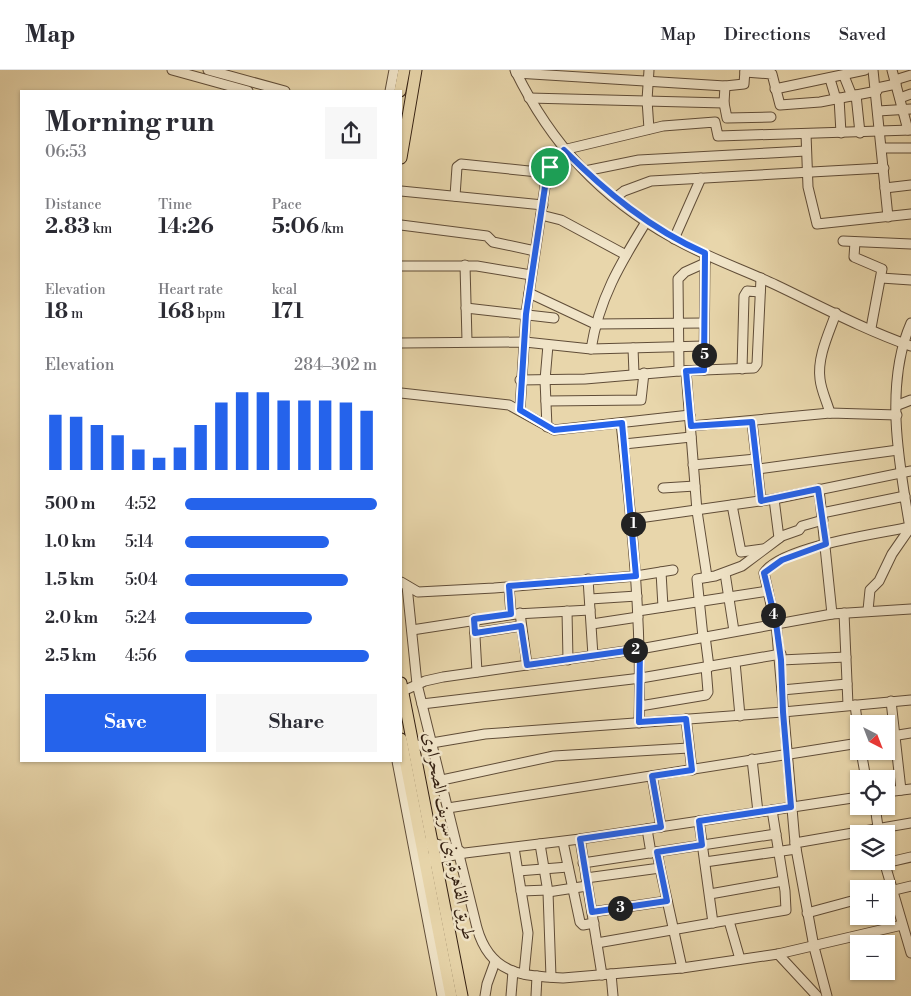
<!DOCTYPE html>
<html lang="en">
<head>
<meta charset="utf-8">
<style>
	body { margin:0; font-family:"Libre Bodoni",Amiri,serif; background:#f7f7f7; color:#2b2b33; height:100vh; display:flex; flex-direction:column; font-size:19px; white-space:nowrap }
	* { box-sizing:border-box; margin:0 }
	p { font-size:16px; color:#7c7c81 }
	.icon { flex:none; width:28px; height:28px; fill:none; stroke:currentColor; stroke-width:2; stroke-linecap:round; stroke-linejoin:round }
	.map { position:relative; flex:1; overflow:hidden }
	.drawer { position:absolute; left:20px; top:20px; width:382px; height:672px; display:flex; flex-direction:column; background:#fff; border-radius:0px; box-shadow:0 1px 4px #0004 }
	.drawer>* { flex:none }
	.needle { width:32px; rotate:138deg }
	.tools { position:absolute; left:850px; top:645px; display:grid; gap:10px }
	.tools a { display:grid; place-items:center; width:45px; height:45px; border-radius:0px; background:#fff; box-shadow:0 1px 4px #0004; font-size:25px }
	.pin { position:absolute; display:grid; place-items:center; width:42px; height:42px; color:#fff; margin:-21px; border:2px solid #fff; border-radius:50%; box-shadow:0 1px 5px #0007 }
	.km { position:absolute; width:25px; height:25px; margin:-12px; border-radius:50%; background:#222; color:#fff; font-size:14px; line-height:25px; text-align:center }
	.round { display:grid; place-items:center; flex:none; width:52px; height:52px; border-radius:0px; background:#f7f7f7 }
	.summary { display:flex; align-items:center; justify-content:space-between; height:85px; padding:0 25px }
	h1 { font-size:28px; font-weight:700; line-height:38px }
	.stats { display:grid; grid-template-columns:repeat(3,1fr); gap:8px; height:85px; padding:5px 25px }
	.stats div { display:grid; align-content:center }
	.stats b { font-size:21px; font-weight:700 }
	.stats small { font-size:14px; font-weight:400 }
	.stats p { font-size:14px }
	.chart { height:140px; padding:10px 25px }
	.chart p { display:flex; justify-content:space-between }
	.chart svg { width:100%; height:90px; margin-top:5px; stroke:#2563eb; stroke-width:6 }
	.primary-button { display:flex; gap:10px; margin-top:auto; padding:10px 25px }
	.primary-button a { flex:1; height:58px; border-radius:0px; background:#2563eb; color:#fff; font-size:20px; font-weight:700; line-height:58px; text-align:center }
	.primary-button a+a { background:#f7f7f7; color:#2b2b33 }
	ul { padding:0 25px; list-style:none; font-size:16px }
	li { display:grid; grid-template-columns:80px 60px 1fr; align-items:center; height:38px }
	li i { height:12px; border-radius:6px; background:#2563eb }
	header { display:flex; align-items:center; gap:30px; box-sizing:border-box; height:70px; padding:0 25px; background:#fff; border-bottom:1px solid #e1e1e2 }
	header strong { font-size:24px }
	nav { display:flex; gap:28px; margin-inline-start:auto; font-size:18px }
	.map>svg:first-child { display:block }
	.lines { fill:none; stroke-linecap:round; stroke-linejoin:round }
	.minor-casing { stroke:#604d38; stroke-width:11 }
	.major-casing { stroke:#331f11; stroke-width:13 }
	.minor { stroke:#f0e4c8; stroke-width:9 }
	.major { stroke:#e8d6ab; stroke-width:11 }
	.route-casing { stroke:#fff; stroke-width:10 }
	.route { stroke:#2563eb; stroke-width:6 }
	.labels { text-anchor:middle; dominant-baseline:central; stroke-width:5; stroke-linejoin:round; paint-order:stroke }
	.street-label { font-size:18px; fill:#331f11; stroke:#f0e4c8 }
</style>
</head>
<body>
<header>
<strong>Map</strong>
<nav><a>Map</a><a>Directions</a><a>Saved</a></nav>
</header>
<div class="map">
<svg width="911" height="926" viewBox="0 0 911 926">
	<rect width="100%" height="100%" fill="#e8d6ab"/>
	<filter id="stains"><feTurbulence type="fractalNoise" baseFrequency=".004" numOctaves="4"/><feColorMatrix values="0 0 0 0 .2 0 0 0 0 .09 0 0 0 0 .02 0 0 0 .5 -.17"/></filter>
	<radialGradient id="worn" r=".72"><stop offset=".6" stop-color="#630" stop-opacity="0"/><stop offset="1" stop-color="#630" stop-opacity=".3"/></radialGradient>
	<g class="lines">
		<defs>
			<g id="minor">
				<path d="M172,0L248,21"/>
				<path d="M208,0L285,21"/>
				<path d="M515,0C551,74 601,128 673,168C706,187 742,199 776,215C820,236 865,260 911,276"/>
				<path d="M649,0L647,30L649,59"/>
				<path d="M873,0L888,147"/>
				<path d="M892,0L908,60"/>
				<path d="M745,2L772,4L780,35L820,32L877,21"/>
				<path d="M516,3L725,16L744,14L745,0"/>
				<path d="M844,6L852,26"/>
				<path d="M830,9L836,29"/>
				<path d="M895,10L911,5"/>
				<path d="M877,18L896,14"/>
				<path d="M775,19L865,0"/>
				<path d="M390,21L394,0"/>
				<path d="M856,25L860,63"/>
				<path d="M529,28L724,33L725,16"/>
				<path d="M839,28L841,63"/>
				<path d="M900,28L911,24"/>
				<path d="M724,33L727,48L771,47"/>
				<path d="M878,41L911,39"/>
				<path d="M806,64L808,117L817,154L911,144"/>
				<path d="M882,78H911"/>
				<path d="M585,101L639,90L806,81"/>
				<path d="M885,118L911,115"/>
				<path d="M401,121L543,135"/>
				<path d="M455,126L457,97L461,94L548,103"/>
				<path d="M615,128L624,121L651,111L884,98"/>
				<path d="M541,145L561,150L626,185"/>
				<path d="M401,155L487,166L493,172L535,181"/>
				<path d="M674,169L701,108"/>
				<path d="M843,171L911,174"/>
				<path d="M855,172L854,187L882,199L871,258"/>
				<path d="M465,195L467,271"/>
				<path d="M401,196H477L531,205"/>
				<path d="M881,208L911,210"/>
				<path d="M529,223L595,254L704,253"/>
				<path d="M466,238L554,248"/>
				<path d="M401,273L525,272L591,279C599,229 620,194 646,152"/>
				<path d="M633,278L634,304"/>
				<path d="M591,279L704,276"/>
				<path d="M742,299L744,226L747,221L760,222"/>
				<path d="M704,300L705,188"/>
				<path d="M679,301L678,209L685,202L705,193"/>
				<path d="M686,301L697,441L707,507"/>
				<path d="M520,310L585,309L679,301L754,298L757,294L761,208"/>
				<path d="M401,323L509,335L554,360L690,345"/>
				<path d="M546,331L641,330L644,303"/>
				<path d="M898,335L911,330"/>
				<path d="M520,340L526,243L546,110L550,97L563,80L663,56L715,52L718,66L911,60"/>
				<path d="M830,343C827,332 821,320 820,309C817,287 829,263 836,243"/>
				<path d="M752,352L761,431"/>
				<path d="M621,353C632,453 642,552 639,653"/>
				<path d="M691,356L830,343L897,345"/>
				<path d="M547,357L545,310L548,275"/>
				<path d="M624,374L691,367"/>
				<path d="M693,395L756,389"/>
				<path d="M758,399L898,380"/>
				<path d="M663,418L695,416"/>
				<path d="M819,419L832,544"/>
				<path d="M774,429L779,468"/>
				<path d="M732,435L741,482L763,479"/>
				<path d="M822,443L905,426"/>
				<path d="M632,449L774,429L911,401"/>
				<path d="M661,502L663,537"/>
				<path d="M725,503L734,561"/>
				<path d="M588,509L593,586"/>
				<path d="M401,512L418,522L494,518L636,506L673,500"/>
				<path d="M407,516L417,614L477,858C490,904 521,906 563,908L682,898L778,884L902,855"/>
				<path d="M509,517L511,544"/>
				<path d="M590,529L637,526"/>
				<path d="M868,540L870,520L879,511L892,484L910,458C899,394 884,314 911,253"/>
				<path d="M567,541L568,590"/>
				<path d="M638,541L768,521"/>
				<path d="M520,543L527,595"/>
				<path d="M844,543L848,635"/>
				<path d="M474,549L477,602"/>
				<path d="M775,553L764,503C780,477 880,463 911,457"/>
				<path d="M776,553L795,773L814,877L827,926"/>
				<path d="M592,554L638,547"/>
				<path d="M412,560L516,544L590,540"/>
				<path d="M475,563L521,556"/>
				<path d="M705,566L709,597"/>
				<path d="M703,567L697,509L715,506L742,496L782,466L799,460L802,456L823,450"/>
				<path d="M781,590L846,587"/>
				<path d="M735,592L740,646"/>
				<path d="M782,620L847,614"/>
				<path d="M403,621L425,611L443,607L640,579L832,544L911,539"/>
				<path d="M891,631L901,720"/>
				<path d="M422,634L641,608L781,584"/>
				<path d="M855,635L859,665"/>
				<path d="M640,636L706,625L708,622L706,597"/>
				<path d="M686,649L692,700"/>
				<path d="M886,667L911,663"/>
				<path d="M414,676L485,664L783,642L911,630"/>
				<path d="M861,681L866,709"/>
				<path d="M752,689L758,742"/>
				<path d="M397,691L442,926"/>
				<path d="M652,706L661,757"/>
				<path d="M442,710L554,686L689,678"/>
				<path d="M886,722L911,719"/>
				<path d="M875,736L879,764"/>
				<path d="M448,738L859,673"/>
				<path d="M699,751L713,853"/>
				<path d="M647,759L651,783"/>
				<path d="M580,769L602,905"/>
				<path d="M563,772L580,852L583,855L594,853"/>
				<path d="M795,773L911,753"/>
				<path d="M427,774L433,773L460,781"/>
				<path d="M540,774L548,822L551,907"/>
				<path d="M514,778L528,863L524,904"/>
				<path d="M429,790L465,783L580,769L859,727"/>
				<path d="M884,791L911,883"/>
				<path d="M705,792L796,779"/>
				<path d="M583,793L776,764"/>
				<path d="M885,793L911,787"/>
				<path d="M660,798L682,898"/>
				<path d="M518,801L568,797"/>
				<path d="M586,808L660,798L657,782"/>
				<path d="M521,821L548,820"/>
				<path d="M548,822L587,816"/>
				<path d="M886,822L911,816"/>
				<path d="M710,824L783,811"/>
				<path d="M592,842L667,831"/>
				<path d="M807,843L859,829"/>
				<path d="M729,851L740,889"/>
				<path d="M597,873L786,840L785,821L772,740"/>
				<path d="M778,884L817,926"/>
				<path d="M611,904L613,926"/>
				<path d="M485,926L487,914L495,892"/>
				<path d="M511,926L513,901"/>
				<path d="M536,926L537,906"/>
			</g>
			<g id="major">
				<path d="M400,21L404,0"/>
				<path d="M401,88L416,0"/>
				<path d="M401,613L462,926"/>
				<path d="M401,669L451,926"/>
			</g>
		</defs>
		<use href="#minor" class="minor-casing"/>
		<use href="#major" class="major-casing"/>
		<use href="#minor" class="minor"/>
		<use href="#major" class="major"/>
	</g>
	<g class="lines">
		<defs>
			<path id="route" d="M564,80C606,122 650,159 705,183L704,300L686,301L691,356L752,352L761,431L818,419L826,474L782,490L764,503L776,553L781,590L783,642L791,737L699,751L702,775L657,782L667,831L592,842L580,769L661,757L652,706L692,700L686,649L639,652L640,579L527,595L521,556L475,563L474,549L511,544L509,516L636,506L622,353L554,360L520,340L526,244L546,110L550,97Z"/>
		</defs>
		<use href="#route" class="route-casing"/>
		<use href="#route" class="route"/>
	</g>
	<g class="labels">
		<g class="street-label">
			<text transform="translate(449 766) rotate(79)">طريق القاهرة, بنى سويف الصحراوى</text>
		</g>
	</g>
	<rect width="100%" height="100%" filter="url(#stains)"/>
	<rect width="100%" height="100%" fill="url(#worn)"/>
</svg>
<div class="tools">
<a><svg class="needle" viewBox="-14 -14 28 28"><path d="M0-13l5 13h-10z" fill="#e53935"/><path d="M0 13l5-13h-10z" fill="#7c7c81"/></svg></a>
<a><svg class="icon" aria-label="locate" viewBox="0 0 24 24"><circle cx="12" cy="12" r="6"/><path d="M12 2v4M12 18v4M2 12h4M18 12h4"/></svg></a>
<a><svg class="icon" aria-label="layers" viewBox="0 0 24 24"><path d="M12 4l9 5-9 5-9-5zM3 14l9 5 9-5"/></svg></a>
<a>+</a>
<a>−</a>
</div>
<div class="pin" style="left:550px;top:97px;background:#1e9e55"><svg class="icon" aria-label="arrive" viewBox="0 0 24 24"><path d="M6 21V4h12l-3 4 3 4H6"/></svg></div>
<b class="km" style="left:633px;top:454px">1</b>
<b class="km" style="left:635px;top:580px">2</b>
<b class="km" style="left:620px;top:838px">3</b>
<b class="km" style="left:773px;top:545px">4</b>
<b class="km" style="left:704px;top:285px">5</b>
<section class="drawer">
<div class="summary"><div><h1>Morning run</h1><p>06:53</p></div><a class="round"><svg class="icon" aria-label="share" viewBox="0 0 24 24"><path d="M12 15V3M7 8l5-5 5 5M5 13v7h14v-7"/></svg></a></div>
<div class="stats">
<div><p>Distance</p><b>2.83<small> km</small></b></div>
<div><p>Time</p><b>14:26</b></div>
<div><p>Pace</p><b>5:06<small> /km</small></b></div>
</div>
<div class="stats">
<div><p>Elevation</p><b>18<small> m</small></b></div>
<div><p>Heart rate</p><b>168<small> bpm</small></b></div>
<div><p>kcal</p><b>171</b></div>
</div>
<div class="chart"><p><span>Elevation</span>284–302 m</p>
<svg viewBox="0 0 160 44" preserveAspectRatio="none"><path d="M5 44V17M15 44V18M25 44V22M35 44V27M45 44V34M55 44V38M65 44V33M75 44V22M85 44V11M95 44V6M105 44V6M115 44V10M125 44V10M135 44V10M145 44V11M155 44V15"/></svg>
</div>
<ul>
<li><b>500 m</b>4:52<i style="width:100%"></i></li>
<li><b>1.0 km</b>5:14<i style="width:75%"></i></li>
<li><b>1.5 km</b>5:04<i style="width:85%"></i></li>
<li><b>2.0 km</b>5:24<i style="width:66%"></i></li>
<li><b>2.5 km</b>4:56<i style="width:96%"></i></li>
</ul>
<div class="primary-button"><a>Save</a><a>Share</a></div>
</section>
</div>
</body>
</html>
